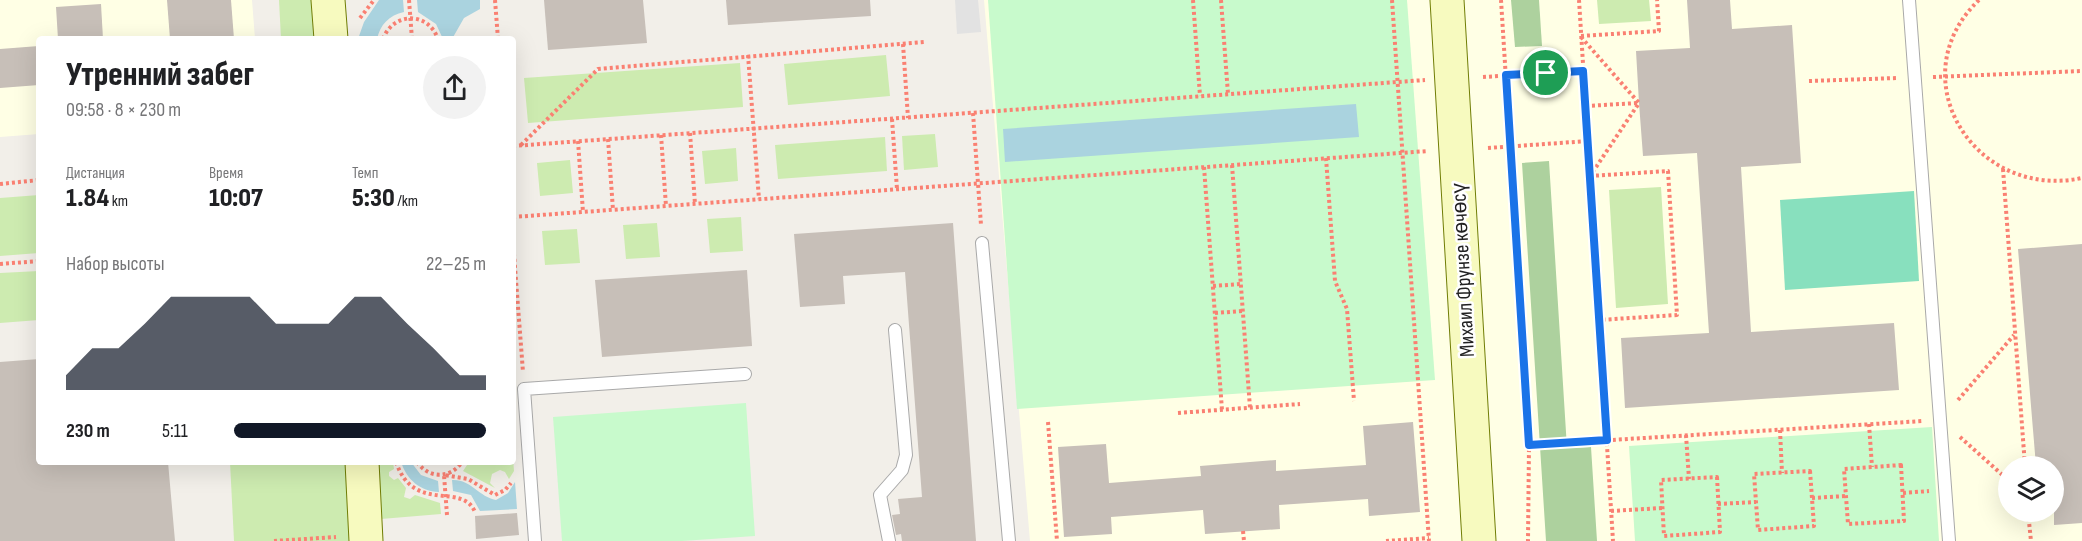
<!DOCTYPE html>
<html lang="ru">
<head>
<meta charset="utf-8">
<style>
	body { margin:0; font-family:"Sofia Sans Condensed",sans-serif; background:#f2f2f2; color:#202124; height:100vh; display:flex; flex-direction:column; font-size:22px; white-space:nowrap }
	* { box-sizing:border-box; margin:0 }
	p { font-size:20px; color:#757577 }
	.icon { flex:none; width:33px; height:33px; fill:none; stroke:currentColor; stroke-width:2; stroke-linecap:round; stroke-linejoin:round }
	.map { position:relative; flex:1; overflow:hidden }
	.sheet { position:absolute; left:36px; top:36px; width:480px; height:429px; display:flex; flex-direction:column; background:#fff; border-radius:6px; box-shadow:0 6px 24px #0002 }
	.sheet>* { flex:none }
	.tools { position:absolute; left:1998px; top:456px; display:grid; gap:12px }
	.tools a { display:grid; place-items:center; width:66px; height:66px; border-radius:50%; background:#fff; box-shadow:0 6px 24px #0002; font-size:30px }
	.pin { position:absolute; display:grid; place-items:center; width:51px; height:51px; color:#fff; margin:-26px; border:3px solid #fff; border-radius:50%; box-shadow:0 2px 6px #0007 }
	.round { display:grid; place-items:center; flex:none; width:63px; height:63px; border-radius:32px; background:#f2f2f2 }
	.head { display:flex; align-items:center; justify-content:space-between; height:102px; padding:0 30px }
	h1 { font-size:33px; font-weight:800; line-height:45px }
	.figures { display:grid; grid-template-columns:repeat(3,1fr); gap:9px; height:102px; padding:6px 30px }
	.figures div { display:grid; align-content:center }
	.figures b { font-size:26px; font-weight:800 }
	.figures small { font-size:16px; font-weight:400 }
	.figures p { font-size:16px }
	.chart { height:168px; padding:12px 30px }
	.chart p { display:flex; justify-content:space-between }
	.chart svg { width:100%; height:108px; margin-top:6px; fill:#111827; opacity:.7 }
	ul { padding:0 30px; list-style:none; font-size:20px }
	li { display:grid; grid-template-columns:96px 72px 1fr; align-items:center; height:45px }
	li i { height:15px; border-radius:8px; background:#111827 }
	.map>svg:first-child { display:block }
	.education { fill:#ffffe5; fill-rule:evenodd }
	.grass { fill:#cdebb0 }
	.forest { fill:#add19e }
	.park { fill:#c8facc }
	.pitch { fill:#88e0be }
	.parking { fill:#e2e2e2 }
	.water { fill:#aad3df }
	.building { fill:#c7bfb8 }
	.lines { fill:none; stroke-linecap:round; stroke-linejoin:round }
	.lane-casing { stroke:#a9a9a9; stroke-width:14 }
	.secondary-casing { stroke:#707d05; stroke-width:35 }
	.path { stroke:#fa8072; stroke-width:4; stroke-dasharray:3 3; stroke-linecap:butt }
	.lane { stroke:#fff; stroke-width:12 }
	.secondary { stroke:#f7fabf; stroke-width:33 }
	.route-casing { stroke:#fff; stroke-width:12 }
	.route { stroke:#1a73e8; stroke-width:8 }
	.labels { text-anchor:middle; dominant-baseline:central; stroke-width:5; stroke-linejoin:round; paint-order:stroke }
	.street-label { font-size:21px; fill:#222; stroke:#fff }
</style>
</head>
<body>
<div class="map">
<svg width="2082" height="541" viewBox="0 0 2082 541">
	<rect width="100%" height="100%" fill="#f2efe9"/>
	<g class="education">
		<path d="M0,0H252L255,39H39V134L0,137Z"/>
		<path d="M984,0H2082V541H1030ZM2008,466H2054V512H2008Z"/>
	</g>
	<g class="grass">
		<path d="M279,0H311L314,39H281Z"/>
		<path d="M1597,0H1649L1651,21L1599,24Z"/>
		<path d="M886,55L890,96L788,105L784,64Z"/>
		<path d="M740,63L743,107L528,123L524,78Z"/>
		<path d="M935,134L938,167L904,170L902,136Z"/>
		<path d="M885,137L887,171L778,179L775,145Z"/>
		<path d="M736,148L738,181L705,184L702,151Z"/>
		<path d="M570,160L573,193L540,196L537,163Z"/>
		<path d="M1661,187L1668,304L1616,308L1609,190Z"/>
		<path d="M39,195V253L0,256V198Z"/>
		<path d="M741,217L743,251L710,253L707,219Z"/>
		<path d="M657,223L660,257L626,259L623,225Z"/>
		<path d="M577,229L580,263L545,265L542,231Z"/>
		<path d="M39,271V320L0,323V273Z"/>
		<path d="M513,458L514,471L509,479L505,472L500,470L492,474L490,483L495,488L463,471L469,462H513Z"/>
		<path d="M230,462H346L352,541H234Z"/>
		<path d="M376,462H393L394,469L389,472V476L394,480L398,478L406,488L404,497L410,499L415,495L440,503L441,514L381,519Z"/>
	</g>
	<g class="forest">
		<path d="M1511,0H1539L1542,46L1515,47Z"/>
		<path d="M1549,161L1567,448L1591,447L1597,541H1546L1522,163Z"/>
	</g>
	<g class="park">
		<path d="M988,0H1407L1435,380L1017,409Z"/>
		<path d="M746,403L755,536L682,541H562L553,417Z"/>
		<path d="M1932,427L1939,541H1635L1629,446Z"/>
	</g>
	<path class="pitch" d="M1914,191L1919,281L1785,290L1780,200Z"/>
	<path class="parking" d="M955,0H978L981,32L957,34Z"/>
	<g class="water">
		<path d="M379,0H403L404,12C389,15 380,25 377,39H358L364,22Z"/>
		<path d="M417,0H480V9L464,18L452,39H443L436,24L418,12Z"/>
		<path d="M1356,104L1359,137L1005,162L1003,129Z"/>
		<path d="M401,462H411L421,475L438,481L439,492C420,491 407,480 401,462Z"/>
		<path d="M452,480C471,479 479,497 496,500L508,493L515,482L517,509L480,511L471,495L453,491Z"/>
	</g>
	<g class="building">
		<path d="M167,0H231L234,39H170Z"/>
		<path d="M544,0H643L647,43L548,50Z"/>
		<path d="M726,0H870L871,16L728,25Z"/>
		<path d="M1687,0H1730L1732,29L1792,25L1801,163L1741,167L1751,332L1894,323L1899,390L1625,408L1621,338L1709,333L1697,153L1643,156L1639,103L1636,51L1690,48Z"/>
		<path d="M101,4L103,39H58L56,7Z"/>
		<path d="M39,46V85L0,88V49Z"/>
		<path d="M953,223L976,541H902L901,534L896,535L892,515L900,514L898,499L922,497L905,272L843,276L845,304L800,307L794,234Z"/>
		<path d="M2082,244V523L2054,525V466H2036L2018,249Z"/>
		<path d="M747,270L752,346L602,357L595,280Z"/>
		<path d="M39,359V462H168L175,541H0V362Z"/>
		<path d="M1413,422L1420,512L1369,516L1368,499L1279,505L1280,529L1205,534L1203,510L1111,517L1112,534L1064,537L1058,447L1106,444L1109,483L1201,476L1200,466L1276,460V471L1366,465L1363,426Z"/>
		<path d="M517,513L519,535L476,539L475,516Z"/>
	</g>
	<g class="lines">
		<defs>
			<g id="lane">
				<path d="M1909,0L1949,541"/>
				<path d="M982,243L1009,541"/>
				<path d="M535,541L524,389L745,374"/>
				<path d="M889,541L880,495L902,470L906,455L895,330"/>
			</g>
			<g id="secondary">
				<path d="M328,0L331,39"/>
				<path d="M1447,0L1479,541"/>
				<path d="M362,462L366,541"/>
			</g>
		</defs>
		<use href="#lane" class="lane-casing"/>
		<use href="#secondary" class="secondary-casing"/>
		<g class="path">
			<path d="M409,0L412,39"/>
			<path d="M495,0L498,39"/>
			<path d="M1193,0L1200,96"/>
			<path d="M1221,0L1228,94"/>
			<path d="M1392,0L1429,541"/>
			<path d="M1501,0L1529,445L1528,541"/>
			<path d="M1579,0L1613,541"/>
			<path d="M1979,0C1898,77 1974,201 2082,178"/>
			<path d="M360,18L374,0"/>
			<path d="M1581,36L1659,31L1657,0"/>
			<path d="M1581,37L1639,103L1590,176"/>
			<path d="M383,39C393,12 428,11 438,39"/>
			<path d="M903,44L908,118"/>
			<path d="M748,55L759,199"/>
			<path d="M1483,77L1583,71"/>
			<path d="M1933,77L2082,71"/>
			<path d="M1809,81L1898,78"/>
			<path d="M1586,106L1638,103"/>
			<path d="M973,113L981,225"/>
			<path d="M892,119L897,189"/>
			<path d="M690,133L695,204"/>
			<path d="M661,135L666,206"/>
			<path d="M608,139L613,210"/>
			<path d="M578,141L583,212"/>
			<path d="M521,145L598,69L925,42"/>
			<path d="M513,146L1425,80"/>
			<path d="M1488,148L1588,141"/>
			<path d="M1326,158L1335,281L1347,309L1354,401"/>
			<path d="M1232,165L1250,408"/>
			<path d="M1204,167L1222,410"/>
			<path d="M2003,169L2025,466"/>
			<path d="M1590,176L1668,171L1677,315L1599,320"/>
			<path d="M0,184L39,180"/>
			<path d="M513,217L1428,151"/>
			<path d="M513,241L523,372"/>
			<path d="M0,264L39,261"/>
			<path d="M1213,286L1241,284"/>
			<path d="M1215,313L1243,311"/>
			<path d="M1958,400L2014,335"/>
			<path d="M1178,413L1300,404"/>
			<path d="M1048,422L1057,541"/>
			<path d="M1869,424L1872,467"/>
			<path d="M1780,430L1782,473"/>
			<path d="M1686,435L1689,479"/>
			<path d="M1960,437L2008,480"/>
			<path d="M1529,445L1923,421"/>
			<path d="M396,462C414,515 462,481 475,512"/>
			<path d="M417,462C429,479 450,479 462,462"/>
			<path d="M1901,465L1904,521L1848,524L1844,469Z"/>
			<path d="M1810,471L1814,526L1758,530L1754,474Z"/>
			<path d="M1717,477L1720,532L1664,536L1661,480Z"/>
			<path d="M1903,493L1929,491"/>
			<path d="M1812,498L1846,496"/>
			<path d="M1718,504L1756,502"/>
			<path d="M1611,511L1662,508"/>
			<path d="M2028,512L2031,541"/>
			<path d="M447,515L444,475L468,479L495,495L505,490L511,483"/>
			<path d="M1243,531L1244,541"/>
			<path d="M274,541L336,537"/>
			<path d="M1386,541L1429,538"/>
		</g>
		<use href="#lane" class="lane"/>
		<use href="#secondary" class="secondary"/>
	</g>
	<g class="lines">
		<defs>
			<path id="route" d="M1583,71L1607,440L1529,445L1506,75Z"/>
		</defs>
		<use href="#route" class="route-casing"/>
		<use href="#route" class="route"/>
	</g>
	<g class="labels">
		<g class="street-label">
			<text transform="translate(1463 270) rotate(-93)">Михаил Фрунзе көчөсү</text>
		</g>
	</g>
</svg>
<div class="tools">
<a><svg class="icon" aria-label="layers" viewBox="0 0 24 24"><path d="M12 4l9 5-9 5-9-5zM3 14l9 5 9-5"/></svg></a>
</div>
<div class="pin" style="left:1546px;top:73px;background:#1e9e55"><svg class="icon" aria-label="arrive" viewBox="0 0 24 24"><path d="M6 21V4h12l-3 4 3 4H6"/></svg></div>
<section class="sheet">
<div class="head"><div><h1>Утренний забег</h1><p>09:58 · 8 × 230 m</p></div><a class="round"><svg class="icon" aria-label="share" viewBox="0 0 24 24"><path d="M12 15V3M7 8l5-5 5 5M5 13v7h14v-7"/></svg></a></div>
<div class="figures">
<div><p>Дистанция</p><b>1.84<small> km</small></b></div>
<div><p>Время</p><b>10:07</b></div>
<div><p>Темп</p><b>5:30<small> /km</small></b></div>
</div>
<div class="chart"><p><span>Набор высоты</span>22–25 m</p>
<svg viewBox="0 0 160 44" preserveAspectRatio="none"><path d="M0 44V38L10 27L20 27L30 17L40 6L50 6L60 6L70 6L80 17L90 17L100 17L110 6L120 6L130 17L140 27L150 38L160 38V44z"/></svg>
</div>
<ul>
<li><b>230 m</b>5:11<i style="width:100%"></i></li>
</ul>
</section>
</div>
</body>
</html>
